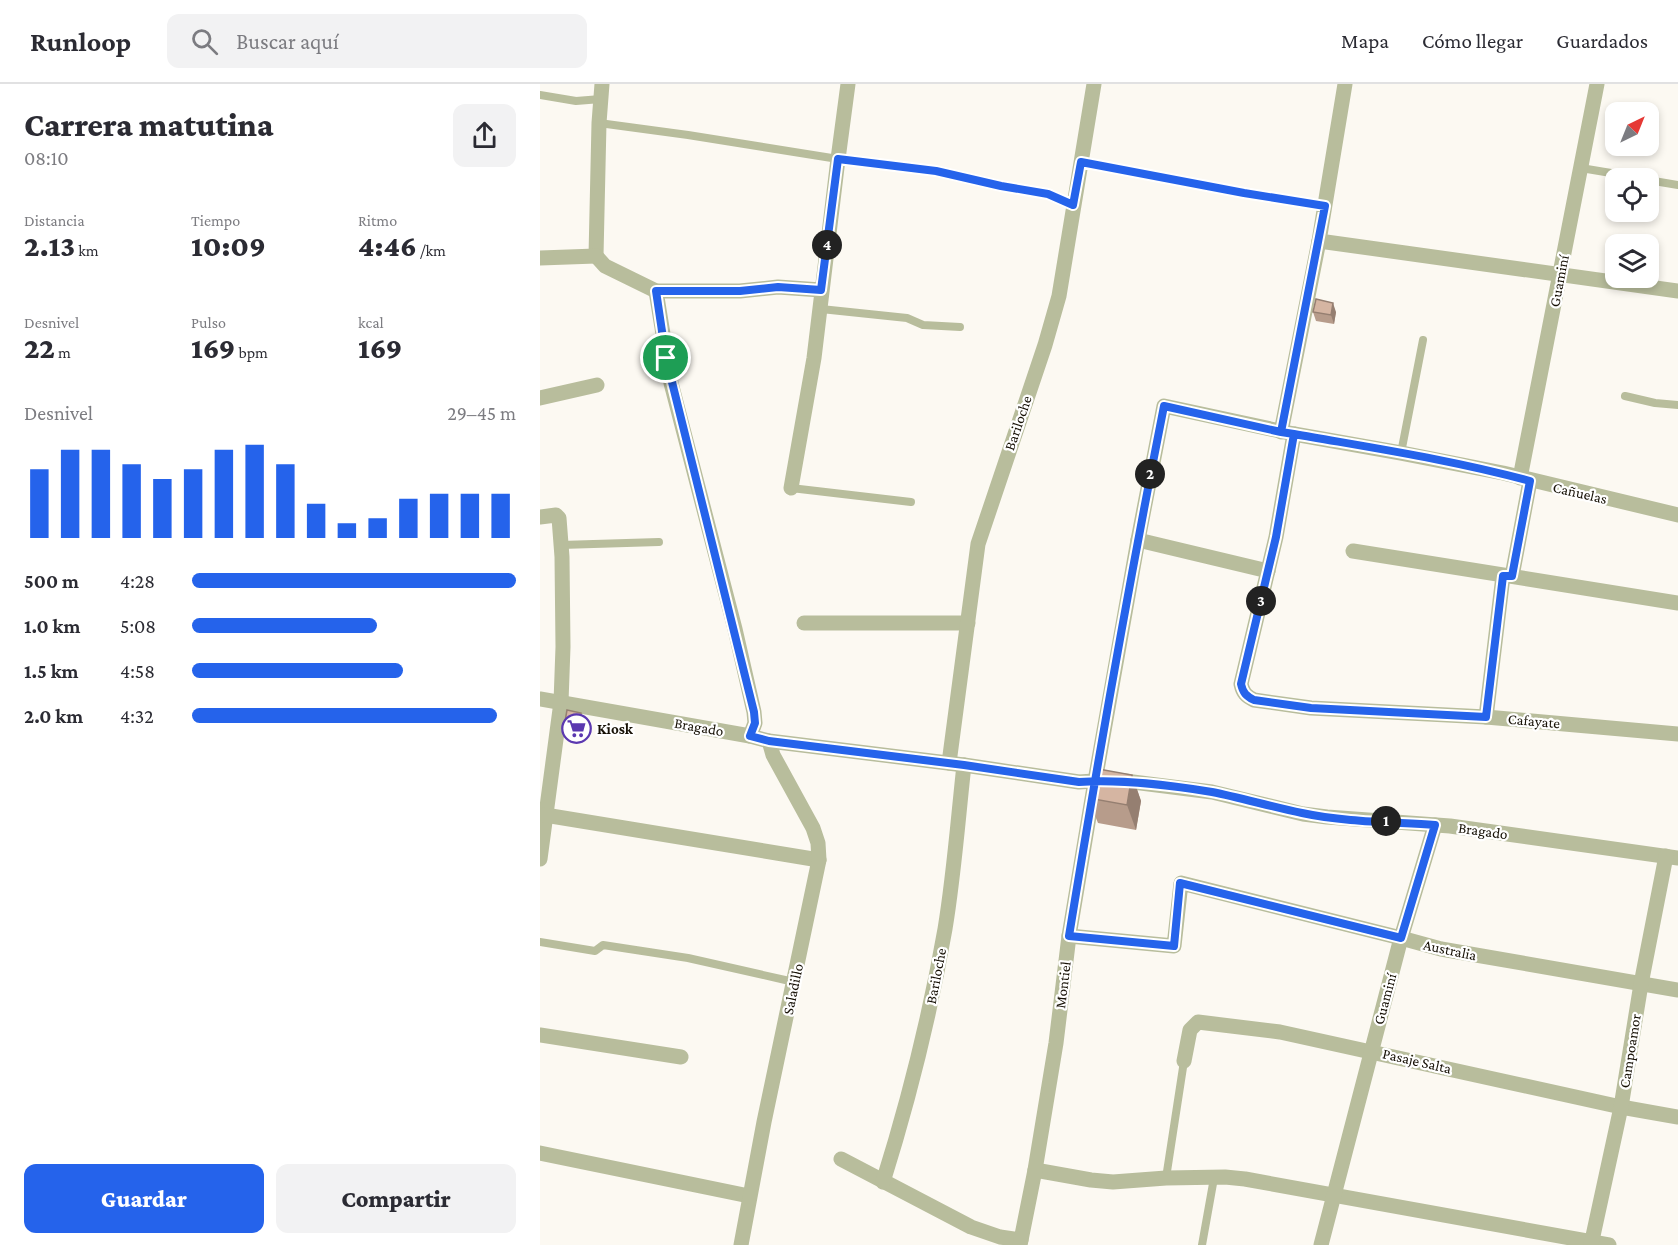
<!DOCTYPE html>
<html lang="es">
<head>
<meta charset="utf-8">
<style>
	body { margin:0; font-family:"Crimson Pro",serif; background:#f2f2f3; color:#2b2b33; height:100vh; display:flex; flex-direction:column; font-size:22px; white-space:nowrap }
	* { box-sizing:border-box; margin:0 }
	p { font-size:20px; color:#7c7c81 }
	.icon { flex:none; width:33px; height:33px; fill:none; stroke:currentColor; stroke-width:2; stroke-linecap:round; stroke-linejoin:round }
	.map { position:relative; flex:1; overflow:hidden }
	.side { display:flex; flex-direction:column; background:#fff; width:540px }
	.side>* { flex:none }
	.needle { width:39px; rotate:43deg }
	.controls { position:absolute; left:1065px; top:18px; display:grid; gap:12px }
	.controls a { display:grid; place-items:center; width:54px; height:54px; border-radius:12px; background:#fff; box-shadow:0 3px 9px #0003; font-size:30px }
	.pin { position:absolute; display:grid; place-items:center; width:51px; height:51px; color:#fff; margin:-26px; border:3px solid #fff; border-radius:50%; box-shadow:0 2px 6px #0007 }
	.km { position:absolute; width:30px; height:30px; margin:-15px; border-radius:50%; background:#222; color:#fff; font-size:16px; line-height:30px; text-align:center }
	.round { display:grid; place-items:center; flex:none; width:63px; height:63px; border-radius:12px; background:#f2f2f3 }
	.overview { display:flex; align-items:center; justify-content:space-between; height:102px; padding:0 24px }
	h1 { font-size:33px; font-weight:800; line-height:45px }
	.stats { display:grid; grid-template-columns:repeat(3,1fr); gap:9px; height:102px; padding:6px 24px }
	.stats div { display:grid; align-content:center }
	.stats b { font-size:30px; font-weight:800 }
	.stats small { font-size:16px; font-weight:400 }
	.stats p { font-size:16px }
	.chart { height:168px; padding:12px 24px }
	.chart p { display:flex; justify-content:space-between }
	.chart svg { width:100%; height:108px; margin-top:6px; stroke:#2563eb; stroke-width:6 }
	.action { display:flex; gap:12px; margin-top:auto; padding:12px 24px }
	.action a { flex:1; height:69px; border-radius:12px; background:#2563eb; color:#fff; font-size:24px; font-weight:800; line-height:69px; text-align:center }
	.action a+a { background:#f2f2f3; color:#2b2b33 }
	ul { padding:0 24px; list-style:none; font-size:20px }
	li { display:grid; grid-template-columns:96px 72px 1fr; align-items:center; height:45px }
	li i { height:15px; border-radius:8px; background:#2563eb }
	header { display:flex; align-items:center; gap:36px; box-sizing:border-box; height:84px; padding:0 30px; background:#fff; border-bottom:2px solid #e1e1e2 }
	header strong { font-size:28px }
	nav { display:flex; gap:33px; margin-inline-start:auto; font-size:21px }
	.search { width:420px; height:54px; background:#f2f2f3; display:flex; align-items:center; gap:15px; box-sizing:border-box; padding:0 21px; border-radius:12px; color:#7c7c81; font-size:22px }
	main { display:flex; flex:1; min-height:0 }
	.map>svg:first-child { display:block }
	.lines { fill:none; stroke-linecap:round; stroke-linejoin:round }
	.lane { stroke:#b8bd9c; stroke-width:8 }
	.street { stroke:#b8bd9c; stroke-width:15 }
	.wall { fill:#b79c8b }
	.shaded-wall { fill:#957f71 }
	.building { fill:#d5b5a2; stroke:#957f71; stroke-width:1.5 }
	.route-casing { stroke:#fff; stroke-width:12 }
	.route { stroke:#2563eb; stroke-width:8 }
	.labels { text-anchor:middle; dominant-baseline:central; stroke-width:4.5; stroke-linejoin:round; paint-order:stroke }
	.street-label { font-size:15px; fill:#171106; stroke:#fff }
	.poi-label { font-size:15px; font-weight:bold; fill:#171106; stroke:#fff; text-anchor:start }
</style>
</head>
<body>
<header>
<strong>Runloop</strong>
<div class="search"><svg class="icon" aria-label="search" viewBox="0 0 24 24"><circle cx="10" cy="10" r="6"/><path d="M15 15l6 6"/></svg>Buscar aquí</div>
<nav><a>Mapa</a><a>Cómo llegar</a><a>Guardados</a></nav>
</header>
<main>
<section class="side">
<div class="overview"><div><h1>Carrera matutina</h1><p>08:10</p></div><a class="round"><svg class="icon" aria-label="share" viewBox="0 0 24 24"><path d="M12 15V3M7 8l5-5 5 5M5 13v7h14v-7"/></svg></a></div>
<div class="stats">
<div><p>Distancia</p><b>2.13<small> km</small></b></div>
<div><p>Tiempo</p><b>10:09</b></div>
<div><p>Ritmo</p><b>4:46<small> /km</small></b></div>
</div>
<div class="stats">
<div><p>Desnivel</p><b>22<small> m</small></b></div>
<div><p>Pulso</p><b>169<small> bpm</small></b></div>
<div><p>kcal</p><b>169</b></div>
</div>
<div class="chart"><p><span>Desnivel</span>29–45 m</p>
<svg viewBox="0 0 160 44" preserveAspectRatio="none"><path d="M5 44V16M15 44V8M25 44V8M35 44V14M45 44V20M55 44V16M65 44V8M75 44V6M85 44V14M95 44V30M105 44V38M115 44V36M125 44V28M135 44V26M145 44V26M155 44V26"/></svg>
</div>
<ul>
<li><b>500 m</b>4:28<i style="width:100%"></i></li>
<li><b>1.0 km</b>5:08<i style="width:57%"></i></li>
<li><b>1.5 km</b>4:58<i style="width:65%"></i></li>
<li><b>2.0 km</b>4:32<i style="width:94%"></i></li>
</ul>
<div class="action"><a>Guardar</a><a>Compartir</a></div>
</section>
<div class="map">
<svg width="1138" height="1161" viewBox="0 0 1138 1161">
	<rect width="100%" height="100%" fill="#fcf9f2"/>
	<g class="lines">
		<g class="lane">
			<path d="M0,11L36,17L61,15"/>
			<path d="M59,39L148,51L298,75L396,87L461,102L508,110L533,121"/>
			<path d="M541,78L704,109L785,122"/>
			<path d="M1041,84L1101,94"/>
			<path d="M1108,96L1138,101"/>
			<path d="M281,225L367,234L383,241L420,243"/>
			<path d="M1085,312L1115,319L1138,321"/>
			<path d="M861,369L883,256"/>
			<path d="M251,404L371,418"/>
			<path d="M21,461L119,458"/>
			<path d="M0,858L55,867L63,861L148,874L254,898"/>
			<path d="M626,1094L644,977"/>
			<path d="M662,1161L674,1094"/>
		</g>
		<g class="street">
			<path d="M779,157L1138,207"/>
			<path d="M56,172L65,182L116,207H200L238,203L281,206"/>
			<path d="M56,172L59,39L62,0"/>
			<path d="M0,174L56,172"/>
			<path d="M116,207L131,299L195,545L214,628L215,639L210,652"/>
			<path d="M0,314L57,301"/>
			<path d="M741,348L779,157L805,0"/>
			<path d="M754,350L736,453L701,600C703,609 706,612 714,616L771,624L946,633L1138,650"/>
			<path d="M980,394L1057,0"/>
			<path d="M251,404L274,274L298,75L308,0"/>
			<path d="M0,433L16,431L19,434L22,473L23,563L21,618L0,775"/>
			<path d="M598,456L728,487"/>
			<path d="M813,467L1138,519"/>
			<path d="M972,492L990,397"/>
			<path d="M264,539H428"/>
			<path d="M0,615L210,652L229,657L424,681L539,698L569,696L585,697L672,708L763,730L787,733L910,742L1138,774"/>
			<path d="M946,633L963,492"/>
			<path d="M409,679L438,460L505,261L519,212L554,0"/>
			<path d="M5,731L279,776"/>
			<path d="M529,852L634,862L641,799L861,854L901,865L1138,906"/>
			<path d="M0,951L141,973"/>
			<path d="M644,977L650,946L658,938L740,948L1081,1023L1138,1033"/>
			<path d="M0,1069L209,1112"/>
			<path d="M301,1075L431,1143L460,1153L481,1156"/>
			<path d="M495,1086L551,1096L573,1098L626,1094L685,1093L705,1095L1069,1161"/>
			<path d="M343,1098C369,1015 390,931 405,845C414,791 418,735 424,681"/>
			<path d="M201,1161L224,1038L279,776L278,759L273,744L233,671L229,657"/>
			<path d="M480,1161L495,1086L516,959L529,852L555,697L598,456L624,322L754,350L861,369L963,389L1138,431"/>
			<path d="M781,1161L861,854L895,741"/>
			<path d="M1051,1161L1081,1023L1101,900L1126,772"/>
		</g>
	</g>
	<g class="wall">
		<path d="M773,228H796L794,240L776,237Z"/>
		<path d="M45,638L42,654L27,652L24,643Z"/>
		<path d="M592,691L601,717L596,746L558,739L548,714Z"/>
	</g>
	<g class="shaded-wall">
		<path d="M793,219L796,228L794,240L791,231Z"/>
		<path d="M41,629L45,638L42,654L39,645Z"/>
		<path d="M592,691L601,717L596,746L587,721Z"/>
	</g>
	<g class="building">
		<path d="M776,215L793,219L791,231L773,228Z"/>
		<path d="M27,626L41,629L39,645L24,643Z"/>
		<path d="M553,684L592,691L587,721L548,714Z"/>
	</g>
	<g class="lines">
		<defs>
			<path id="route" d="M126,274L214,628L215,639L210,652L229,657L424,681L539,698C583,695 629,701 672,708C702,714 732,723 762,729C804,738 852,738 895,741L861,854L640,799L634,862L529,852C558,675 589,499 624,322L741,348L754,350C833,364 913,376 990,397L972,492H963L946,633L771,624L714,616C706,612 703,609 701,600L736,453L754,350L741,348L785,122L704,109L541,78L533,121L508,110L461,102L396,87L298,75L281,206L238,203L200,207H116L126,274"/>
		</defs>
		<use href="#route" class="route-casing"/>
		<use href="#route" class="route"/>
	</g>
	<defs>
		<symbol id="supermarket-ring" viewBox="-11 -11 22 22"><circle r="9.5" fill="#fff" stroke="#5b38b0" stroke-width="1.5"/><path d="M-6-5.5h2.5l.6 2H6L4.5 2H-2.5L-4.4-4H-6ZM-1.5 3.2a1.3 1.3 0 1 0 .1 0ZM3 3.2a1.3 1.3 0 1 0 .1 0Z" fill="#5b38b0"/></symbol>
	</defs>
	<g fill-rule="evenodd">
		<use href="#supermarket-ring" x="20" y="628" width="33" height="33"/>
	</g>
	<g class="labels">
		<g class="street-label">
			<text transform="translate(1019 197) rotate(-79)">Guaminí</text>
			<text transform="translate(478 339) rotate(-71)">Bariloche</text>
			<text transform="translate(1040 409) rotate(13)">Cañuelas</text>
			<text transform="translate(994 637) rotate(5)">Cafayate</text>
			<text transform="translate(159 643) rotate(10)">Bragado</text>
			<text transform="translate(943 747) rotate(8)">Bragado</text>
			<text transform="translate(910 866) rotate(12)">Australia</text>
			<text transform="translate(396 892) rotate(-79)">Bariloche</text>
			<text transform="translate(523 901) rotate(-83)">Montiel</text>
			<text transform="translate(253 905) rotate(-78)">Saladillo</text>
			<text transform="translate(845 915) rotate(-75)">Guaminí</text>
			<text transform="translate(1090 967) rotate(-81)">Campoamor</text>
			<text transform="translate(877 977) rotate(13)">Pasaje Salta</text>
		</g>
		<g class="poi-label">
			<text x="57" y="645">Kiosk</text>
		</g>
	</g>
</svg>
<div class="controls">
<a><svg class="needle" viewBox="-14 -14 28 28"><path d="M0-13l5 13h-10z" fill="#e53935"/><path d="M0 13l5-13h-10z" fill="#7c7c81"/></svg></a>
<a><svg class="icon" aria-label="locate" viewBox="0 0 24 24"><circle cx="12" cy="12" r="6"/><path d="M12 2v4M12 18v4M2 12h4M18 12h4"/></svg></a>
<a><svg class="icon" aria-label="layers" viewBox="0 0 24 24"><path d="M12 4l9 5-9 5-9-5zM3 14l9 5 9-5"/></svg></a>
</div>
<div class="pin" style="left:126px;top:274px;background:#1e9e55"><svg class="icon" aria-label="arrive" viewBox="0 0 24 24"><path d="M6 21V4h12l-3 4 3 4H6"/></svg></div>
<b class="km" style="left:846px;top:737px">1</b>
<b class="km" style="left:610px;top:390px">2</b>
<b class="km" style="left:721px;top:517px">3</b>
<b class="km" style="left:287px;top:161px">4</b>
</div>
</main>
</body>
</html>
